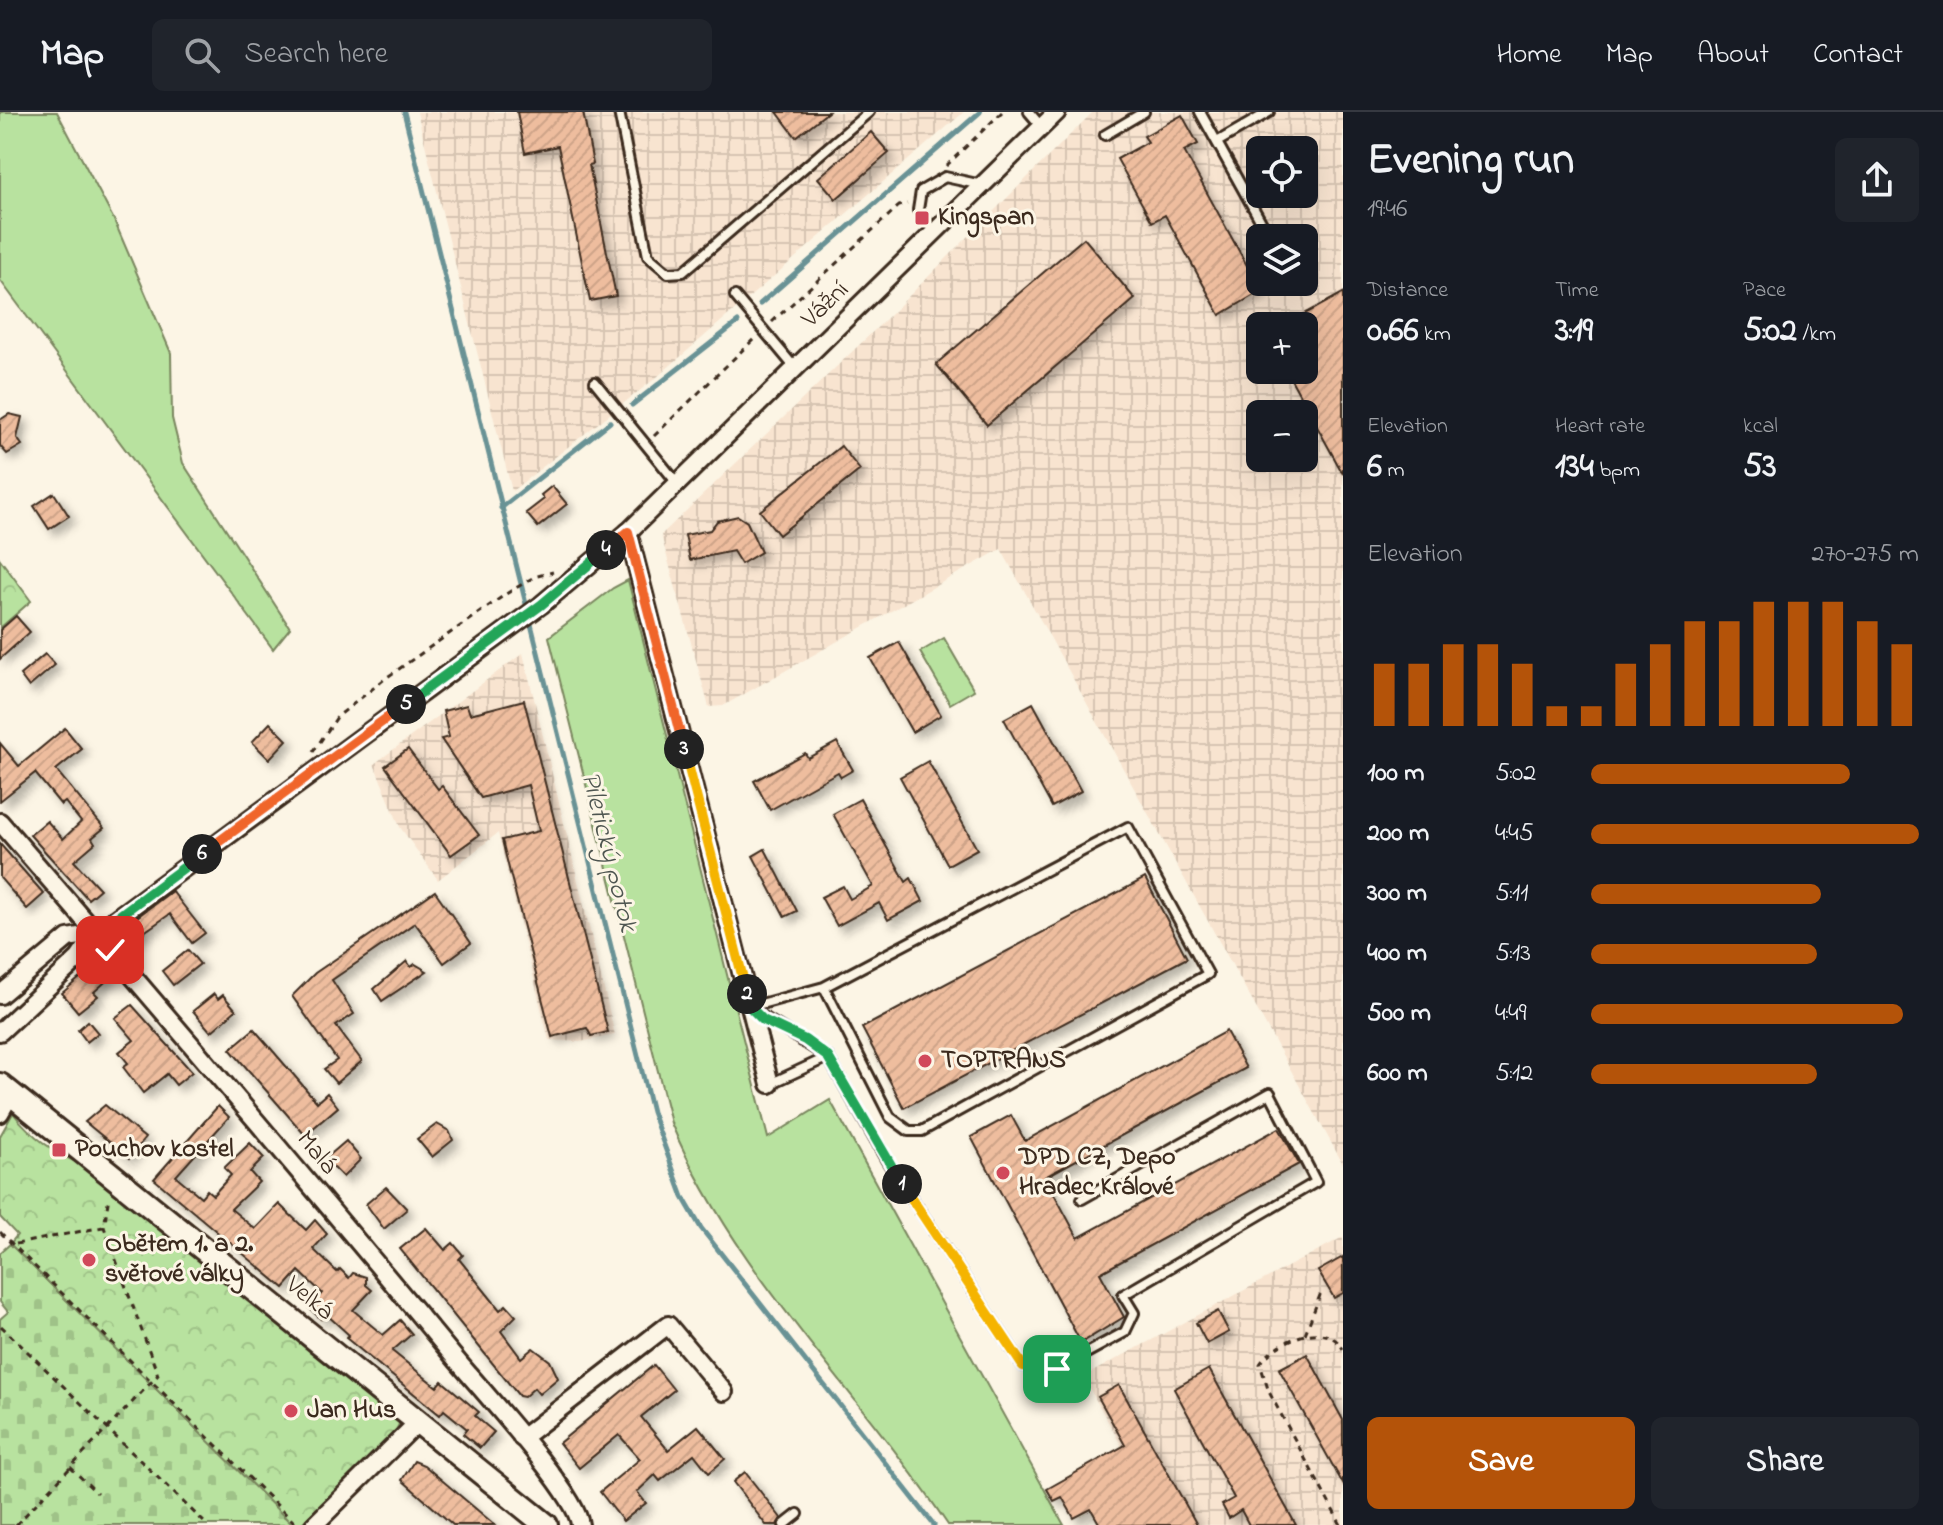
<!DOCTYPE html>
<html lang="en">
<head>
<meta charset="utf-8">
<style>
	body { margin:0; font-family:"Indie Flower",sans-serif; background:#20242c; color:#f1f3f6; height:100vh; display:flex; flex-direction:column; font-size:30px; white-space:nowrap }
	* { box-sizing:border-box; margin:0 }
	p { font-size:26px; color:#9ea1a6 }
	.icon { flex:none; width:44px; height:44px; fill:none; stroke:currentColor; stroke-width:2; stroke-linecap:round; stroke-linejoin:round }
	.map { position:relative; flex:1; overflow:hidden }
	.sheet { display:flex; flex-direction:column; background:#171b24; width:600px }
	.sheet>* { flex:none }
	.controls { position:absolute; left:1246px; top:24px; display:grid; gap:16px }
	.controls a { display:grid; place-items:center; width:72px; height:72px; border-radius:12px; background:#171b24; box-shadow:0 8px 32px #0002; font-size:40px }
	.pin { position:absolute; display:grid; place-items:center; width:68px; height:68px; color:#fff; margin:-34px; border-radius:16px; box-shadow:0 4px 12px #0006 }
	.km { position:absolute; width:40px; height:40px; margin:-20px; border-radius:50%; background:#222; color:#fff; font-size:22px; line-height:40px; text-align:center }
	.round { display:grid; place-items:center; flex:none; width:84px; height:84px; border-radius:12px; background:#20242c }
	.overview { display:flex; align-items:center; justify-content:space-between; height:136px; padding:0 24px }
	h1 { font-size:44px; font-weight:700; line-height:60px }
	.figures { display:grid; grid-template-columns:repeat(3,1fr); gap:12px; height:136px; padding:8px 24px }
	.figures div { display:grid; align-content:center }
	.figures b { font-size:34px; font-weight:700 }
	.figures small { font-size:22px; font-weight:400 }
	.figures p { font-size:22px }
	.chart { height:224px; padding:16px 24px }
	.chart p { display:flex; justify-content:space-between }
	.chart svg { width:100%; height:144px; margin-top:8px; stroke:#b45309; stroke-width:6 }
	.button { display:flex; gap:16px; margin-top:auto; padding:16px 24px }
	.button a { flex:1; height:92px; border-radius:12px; background:#b45309; color:#fff; font-size:32px; font-weight:700; line-height:92px; text-align:center }
	.button a+a { background:#20242c; color:#f1f3f6 }
	ul { padding:0 24px; list-style:none; font-size:26px }
	li { display:grid; grid-template-columns:128px 96px 1fr; align-items:center; height:60px }
	li i { height:20px; border-radius:10px; background:#b45309 }
	header { display:flex; align-items:center; gap:48px; box-sizing:border-box; height:112px; padding:0 40px; background:#171b24; border-bottom:2px solid #363941 }
	header strong { font-size:38px }
	nav { display:flex; gap:44px; margin-inline-start:auto; font-size:28px }
	.search { width:560px; height:72px; background:#20242c; display:flex; align-items:center; gap:20px; box-sizing:border-box; padding:0 28px; border-radius:12px; color:#9ea1a6; font-size:30px }
	main { display:flex; flex:1; min-height:0 }
	.map>svg:first-child { display:block }
	.industrial { fill:url(#industrial-grid); fill-rule:evenodd }
	.cemetery { fill:url(#cemetery-stones); stroke:#7a865e; stroke-width:2 }
	.park { fill:url(#park-crowns); stroke:#7a865e; stroke-width:2 }
	.garden { fill:#b8e29f; stroke:#7a865e; stroke-width:2 }
	.lines { fill:none; stroke-linecap:round; stroke-linejoin:round }
	.stream { stroke:#699295; stroke-width:5 }
	.building { fill:url(#building-hatch); stroke:#3b2a1e; stroke-width:2; filter:url(#shadow) }
	.lane-casing { stroke:#3b2a1e; stroke-width:14 }
	.street-casing { stroke:#3b2a1e; stroke-width:22 }
	.secondary-casing { stroke:#3b2a1e; stroke-width:28 }
	.path { stroke:#3b2a1e; stroke-width:3; stroke-dasharray:6 6; stroke-linecap:butt }
	.lane { stroke:#fcf5e5; stroke-width:8 }
	.street { stroke:#fcf5e5; stroke-width:16 }
	.secondary { stroke:#fcf5e5; stroke-width:22 }
	.split-1-casing { stroke:#fff; stroke-width:16 }
	.split-2-casing { stroke:#fff; stroke-width:16 }
	.split-3-casing { stroke:#fff; stroke-width:16 }
	.split-4-casing { stroke:#fff; stroke-width:16 }
	.split-5-casing { stroke:#fff; stroke-width:16 }
	.split-6-casing { stroke:#fff; stroke-width:16 }
	.split-7-casing { stroke:#fff; stroke-width:16 }
	.split-1 { stroke:#f5b400; stroke-width:10 }
	.split-2 { stroke:#22a559; stroke-width:10 }
	.split-3 { stroke:#f5b400; stroke-width:10 }
	.split-4 { stroke:#f0652b; stroke-width:10 }
	.split-5 { stroke:#22a559; stroke-width:10 }
	.split-6 { stroke:#f0652b; stroke-width:10 }
	.split-7 { stroke:#22a559; stroke-width:10 }
	.poi-dot { fill:#d1495b; stroke:#fcf5e5; stroke-width:3 }
	.labels { text-anchor:middle; dominant-baseline:central; stroke-width:6; stroke-linejoin:round; paint-order:stroke }
	.poi-label { font-size:26px; font-weight:bold; fill:#3b2a1e; stroke:#fcf5e5; text-anchor:start }
	.street-label { font-size:26px; fill:#3b2a1e; stroke:#fcf5e5 }
	.water-label { font-size:28px; font-style:italic; fill:#4e5550; stroke:#fcf5e5 }
</style>
</head>
<body>
<header>
<strong>Map</strong>
<div class="search"><svg class="icon" aria-label="search" viewBox="0 0 24 24"><circle cx="10" cy="10" r="6"/><path d="M15 15l6 6"/></svg>Search here</div>
<nav><a>Home</a><a>Map</a><a>About</a><a>Contact</a></nav>
</header>
<main>
<div class="map">
<svg width="1343" height="1413" viewBox="0 0 1343 1413">
	<defs>
		<pattern id="industrial-grid" width="8" height="8" patternUnits="userSpaceOnUse" patternTransform="scale(2)"><rect width="8" height="8" fill="#f8e4d0"/><path d="M0 4h8M4 0v8" fill="none" stroke="#d6c4b2"/></pattern>
		<pattern id="cemetery-stones" width="16" height="16" patternUnits="userSpaceOnUse" patternTransform="scale(2)"><rect width="16" height="16" fill="#b8e29f"/><path d="M2 7V4a2 2 0 0 1 4 0v3zM10 15v-3a2 2 0 0 1 4 0v3z" fill="#9fc288"/></pattern>
		<pattern id="park-crowns" width="20" height="18" patternUnits="userSpaceOnUse" patternTransform="scale(2)"><rect width="20" height="18" fill="#b8e29f"/><path d="M2 6a3 3 0 1 1 6 0M12 15a3 3 0 1 1 6 0" fill="none" stroke="#9fc288"/></pattern>
		<pattern id="building-hatch" width="6" height="6" patternUnits="userSpaceOnUse" patternTransform="scale(2)"><rect width="6" height="6" fill="#eebd9e"/><path d="M-1 1l2-2M0 6l6-6M5 7l2-2" fill="none" stroke="#cda388"/></pattern>
		<filter id="shadow"><feDropShadow dx="6" dy="6" stdDeviation="4" flood-color="#0004"/></filter>
	</defs>
	<rect width="100%" height="100%" fill="#fcf5e5"/>
	<filter id="ink" filterUnits="userSpaceOnUse"><feTurbulence type="fractalNoise" baseFrequency=".0125" numOctaves="2"/><feDisplacementMap in="SourceGraphic" scale="16" xChannelSelector="R" yChannelSelector="G"/><feConvolveMatrix kernelMatrix="1 2 1 2 8 2 1 2 1" color-interpolation-filters="sRGB"/></filter>
	<g filter="url(#ink)">
		<g class="industrial">
			<path d="M417,0H964L657,265L512,379Z"/>
			<path d="M1093,0H1343V1052L1001,437L723,594L709,595L661,423L881,212ZM1260,38H1304V82H1260ZM1260,126H1304V170H1260ZM1260,214H1304V258H1260ZM1260,302H1304V346H1260Z"/>
			<path d="M523,541L615,923L580,930L549,928L498,721L438,768L400,715L374,652Z"/>
			<path d="M1343,1125V1413H1166L1083,1265Z"/>
		</g>
		<path class="cemetery" d="M10,1132L293,1413H0V1207L8,1200L0,1190V1141Z"/>
		<g class="park">
			<path d="M0,447L31,489L0,516Z"/>
			<path d="M13,1001C33,1026 55,1041 84,1054L400,1310L394,1323L300,1413H293L10,1132L17,1123L0,1105V1024Z"/>
		</g>
		<g class="garden">
			<path d="M0,0H57L114,108L171,241L172,306L183,351L290,516L273,537L0,168Z"/>
			<path d="M628,468L768,1026L830,988L1064,1413H948C858,1278 735,1162 671,1011L549,525L613,476Z"/>
			<path d="M944,526L974,578L950,592L920,540Z"/>
		</g>
		<g class="lines">
			<g class="stream">
				<path d="M404,0L652,1000L683,1085L701,1116L934,1413"/>
				<path d="M760,192L980,0"/>
				<path d="M632,293L738,210"/>
				<path d="M501,396L610,310"/>
			</g>
		</g>
		<g class="building">
			<path d="M517,0H583L593,52L589,53L616,184L590,189L558,34L525,41Z"/>
			<path d="M777,0H828L796,25Z"/>
			<path d="M1182,3L1198,32L1184,39L1261,179L1220,203L1165,103L1152,110L1117,47L1148,30L1144,24Z"/>
			<path d="M871,20L889,41L836,87L818,66Z"/>
			<path d="M1084,126L1135,187L987,313L936,252Z"/>
			<path d="M1343,181V362L1286,258H1304V214H1283Z"/>
			<path d="M9,302L22,305L17,326L22,333L7,342L0,334V308Z"/>
			<path d="M841,334L860,358L779,423L760,399Z"/>
			<path d="M552,374L567,392L538,415L526,401L544,387L541,383Z"/>
			<path d="M54,381L69,404L49,417L34,394Z"/>
			<path d="M738,404L747,410L761,440L741,452L733,439L690,448L685,423L710,418L717,409Z"/>
			<path d="M16,504L30,520L0,547V518Z"/>
			<path d="M899,530L941,603L912,620L870,546Z"/>
			<path d="M45,542L55,553L29,575L20,563Z"/>
			<path d="M524,588L608,920L591,924L587,916L552,925L510,761L502,728L539,719L528,673L481,686L441,627L449,625L443,599L467,593L470,602Z"/>
			<path d="M1033,591L1081,679L1052,695L1004,607Z"/>
			<path d="M270,611L287,628L269,647L252,630Z"/>
			<path d="M65,616L82,637L56,658L104,716L92,726L95,731L74,749L100,777L88,787L30,723L47,709L63,727L81,710L65,690L61,693L35,661L0,689V631L19,654Z"/>
			<path d="M837,630L853,658L841,665L838,660L770,698L754,669L805,641L808,646Z"/>
			<path d="M408,637L438,677L442,674L479,723L451,743L385,654Z"/>
			<path d="M928,649L977,737L948,753L900,665Z"/>
			<path d="M860,687L906,770L911,766L923,789L888,808L879,791L837,814L821,785L843,774L850,787L873,774L833,702Z"/>
			<path d="M0,732L44,782L27,797L0,766Z"/>
			<path d="M765,737L797,799L785,805L753,744Z"/>
			<path d="M1145,766L1187,846L904,996L862,916Z"/>
			<path d="M172,779L205,821L192,831L170,802L134,827L125,814Z"/>
			<path d="M435,779L471,831L444,851L415,811L332,868L354,902L336,914L362,949L336,971L324,957L337,948L292,884L315,861Z"/>
			<path d="M188,838L200,852L173,873L162,859Z"/>
			<path d="M100,849L112,864L94,880L98,884L78,900L62,881Z"/>
			<path d="M407,849L411,855L415,852L427,859L382,889L374,877Z"/>
			<path d="M214,882L218,887L223,883L236,898L211,920L193,899Z"/>
			<path d="M132,893L192,960L176,973L167,962L143,981L123,955L128,951L119,940L134,928L115,906Z"/>
			<path d="M88,909L98,921L87,930L78,918Z"/>
			<path d="M254,917L317,990L327,981L338,995L305,1023L230,937Z"/>
			<path d="M1226,919L1246,956L1045,1065L1078,1126L1279,1016L1299,1052L1100,1161L1124,1205L1081,1231L971,1025L1011,1003L1025,1029Z"/>
			<path d="M105,993L145,1026L129,1046L85,1010Z"/>
			<path d="M218,994L229,1005L176,1064L201,1085L207,1078L213,1083L231,1063L224,1056L250,1031L264,1046L250,1060L259,1070L231,1097L255,1117L279,1092L306,1118L315,1108L327,1122L313,1137L337,1160L340,1157L349,1166L353,1161L366,1165V1173L372,1178L353,1198L383,1223L400,1208L412,1222L392,1239L437,1275L442,1269L479,1300L475,1304L494,1320L480,1336L463,1322L467,1317L444,1298L440,1303L346,1226L349,1223L326,1202L321,1207L309,1196L322,1181L299,1159L284,1176L154,1067Z"/>
			<path d="M437,1012L449,1019L453,1028L432,1045L417,1027Z"/>
			<path d="M346,1029L361,1047L343,1065L325,1047Z"/>
			<path d="M386,1075L407,1097L384,1117L366,1092Z"/>
			<path d="M426,1116L445,1138L453,1131L463,1143L459,1147L500,1198L506,1193L516,1204L501,1219L521,1246L533,1236L550,1249L558,1266L539,1282L534,1276L524,1285L519,1284L400,1137Z"/>
			<path d="M1343,1145V1181L1334,1186L1318,1159Z"/>
			<path d="M1218,1199L1229,1220L1207,1232L1196,1211Z"/>
			<path d="M1307,1242L1343,1308V1372L1279,1257Z"/>
			<path d="M654,1253L674,1278L641,1305L668,1338L698,1314L725,1347L709,1361L694,1342L660,1369L655,1363L637,1380L646,1391L623,1409L600,1380L640,1347L619,1323L579,1356L559,1331Z"/>
			<path d="M1209,1257L1296,1413H1249L1241,1398L1229,1406L1222,1393L1234,1386L1174,1277Z"/>
			<path d="M1119,1273L1197,1413H1100L1091,1397L1074,1406L1062,1385L1054,1389L1047,1377L1125,1333L1098,1285Z"/>
			<path d="M414,1349L424,1353L495,1413H453L402,1368Z"/>
			<path d="M745,1360L781,1406L777,1413H766L733,1370Z"/>
		</g>
		<g class="lines">
			<defs>
				<g id="lane">
					<path d="M619,0L648,144L668,161L683,160L869,0"/>
					<path d="M1029,0L1041,14"/>
					<path d="M1200,0L1270,126"/>
					<path d="M1105,23L1144,0"/>
					<path d="M1217,30L1269,0"/>
					<path d="M934,120L918,98L921,79L945,65L982,73"/>
					<path d="M735,184L795,256"/>
					<path d="M595,270L677,371"/>
					<path d="M750,895L824,875L1128,715L1208,862L922,1019H909L890,1005L824,875"/>
					<path d="M754,899L828,945"/>
					<path d="M770,972L828,945L887,1049L1023,1254L1057,1257L1125,1220L1134,1201L1123,1183L1316,1070L1270,981L1082,1087"/>
					<path d="M784,1413L798,1402"/>
				</g>
				<g id="street">
					<path d="M628,420L770,972"/>
					<path d="M0,710C153,887 305,1065 454,1245C478,1274 578,1383 580,1413"/>
					<path d="M0,883L68,826L96,821"/>
					<path d="M0,920L79,846L96,821L541,493L628,420L1057,0"/>
					<path d="M0,1001L11,982"/>
					<path d="M522,1326L668,1213L724,1280"/>
					<path d="M314,1413L418,1310"/>
				</g>
				<path id="secondary" d="M0,973L546,1413"/>
			</defs>
			<use href="#lane" class="lane-casing"/>
			<use href="#street" class="street-casing"/>
			<use href="#secondary" class="secondary-casing"/>
			<g class="path">
				<path d="M946,54L1002,0"/>
				<path d="M772,210L899,94L907,92"/>
				<path d="M654,324L755,226"/>
				<path d="M313,640L337,605L386,566L506,482L534,465L553,460"/>
				<path d="M0,1120L297,1413"/>
				<path d="M16,1132L103,1115"/>
				<path d="M1,1214L207,1413"/>
				<path d="M1305,1222L1322,1178"/>
				<path d="M70,1355L97,1381"/>
				<path d="M16,1413L158,1263L104,1115L109,1084"/>
				<path d="M1341,1413L1269,1280L1260,1252C1275,1230 1325,1205 1343,1237"/>
			</g>
			<use href="#lane" class="lane"/>
			<use href="#street" class="street"/>
			<use href="#secondary" class="secondary"/>
		</g>
	</g>
	<g class="lines" filter="url(#ink)">
		<defs>
			<path id="split-1" d="M902,1072L1023,1254L1057,1257"/>
			<path id="split-2" d="M747,882L750,895L763,908L805,928L828,945L902,1072"/>
			<path id="split-3" d="M684,637L747,882"/>
			<path id="split-4" d="M606,438L628,420L684,637"/>
			<path id="split-5" d="M406,592L541,493L606,438"/>
			<path id="split-6" d="M202,742L406,592"/>
			<path id="split-7" d="M110,838L96,821L202,742"/>
		</defs>
		<use href="#split-1" class="split-1-casing"/>
		<use href="#split-2" class="split-2-casing"/>
		<use href="#split-3" class="split-3-casing"/>
		<use href="#split-4" class="split-4-casing"/>
		<use href="#split-5" class="split-5-casing"/>
		<use href="#split-6" class="split-6-casing"/>
		<use href="#split-7" class="split-7-casing"/>
		<use href="#split-1" class="split-1"/>
		<use href="#split-2" class="split-2"/>
		<use href="#split-3" class="split-3"/>
		<use href="#split-4" class="split-4"/>
		<use href="#split-5" class="split-5"/>
		<use href="#split-6" class="split-6"/>
		<use href="#split-7" class="split-7"/>
	</g>
	<g class="poi-dot">
		<rect x="914" y="98" width="16" height="16" rx="4"/>
		<circle cx="925" cy="949" r="8"/>
		<rect x="51" y="1030" width="16" height="16" rx="4"/>
		<circle cx="1003" cy="1061" r="8"/>
		<circle cx="89" cy="1148" r="8"/>
		<circle cx="291" cy="1299" r="8"/>
	</g>
	<g class="labels">
		<g class="poi-label">
			<text x="938" y="106">Kingspan</text>
			<text x="941" y="949">TOPTRANS</text>
			<text x="75" y="1038">Pouchov kostel</text>
			<text x="1019" y="1046">DPD CZ, Depo<tspan x="1019" dy="30">Hradec Králové</tspan></text>
			<text x="105" y="1133">Obětem 1. a 2.<tspan x="105" dy="30">světové války</tspan></text>
			<text x="307" y="1299">Jan Hus</text>
		</g>
		<g class="street-label">
			<text transform="translate(826 193) rotate(-44)">Vážní</text>
			<text transform="translate(316 1041) rotate(50)">Malá</text>
			<text transform="translate(309 1187) rotate(39)">Velká</text>
		</g>
		<g class="water-label">
			<text transform="translate(608 740) rotate(76)">Piletický potok</text>
		</g>
	</g>
</svg>
<div class="controls">
<a><svg class="icon" aria-label="locate" viewBox="0 0 24 24"><circle cx="12" cy="12" r="6"/><path d="M12 2v4M12 18v4M2 12h4M18 12h4"/></svg></a>
<a><svg class="icon" aria-label="layers" viewBox="0 0 24 24"><path d="M12 4l9 5-9 5-9-5zM3 14l9 5 9-5"/></svg></a>
<a>+</a>
<a>−</a>
</div>
<div class="pin" style="left:1057px;top:1257px;background:#1e9e55"><svg class="icon" aria-label="arrive" viewBox="0 0 24 24"><path d="M6 21V4h12l-3 4 3 4H6"/></svg></div>
<div class="pin" style="left:110px;top:838px;background:#d93025"><svg class="icon" aria-label="check" viewBox="0 0 24 24"><path d="M5 12l5 5 9-10"/></svg></div>
<b class="km" style="left:902px;top:1072px">1</b>
<b class="km" style="left:747px;top:882px">2</b>
<b class="km" style="left:684px;top:637px">3</b>
<b class="km" style="left:606px;top:438px">4</b>
<b class="km" style="left:406px;top:592px">5</b>
<b class="km" style="left:202px;top:742px">6</b>
</div>
<section class="sheet">
<div class="overview"><div><h1>Evening run</h1><p>19:46</p></div><a class="round"><svg class="icon" aria-label="share" viewBox="0 0 24 24"><path d="M12 15V3M7 8l5-5 5 5M5 13v7h14v-7"/></svg></a></div>
<div class="figures">
<div><p>Distance</p><b>0.66<small> km</small></b></div>
<div><p>Time</p><b>3:19</b></div>
<div><p>Pace</p><b>5:02<small> /km</small></b></div>
</div>
<div class="figures">
<div><p>Elevation</p><b>6<small> m</small></b></div>
<div><p>Heart rate</p><b>134<small> bpm</small></b></div>
<div><p>kcal</p><b>53</b></div>
</div>
<div class="chart"><p><span>Elevation</span>270–275 m</p>
<svg viewBox="0 0 160 44" preserveAspectRatio="none"><path d="M5 44V25M15 44V25M25 44V19M35 44V19M45 44V25M55 44V38M65 44V38M75 44V25M85 44V19M95 44V12M105 44V12M115 44V6M125 44V6M135 44V6M145 44V12M155 44V19"/></svg>
</div>
<ul>
<li><b>100 m</b>5:02<i style="width:79%"></i></li>
<li><b>200 m</b>4:45<i style="width:100%"></i></li>
<li><b>300 m</b>5:11<i style="width:70%"></i></li>
<li><b>400 m</b>5:13<i style="width:69%"></i></li>
<li><b>500 m</b>4:49<i style="width:95%"></i></li>
<li><b>600 m</b>5:12<i style="width:69%"></i></li>
</ul>
<div class="button"><a>Save</a><a>Share</a></div>
</section>
</main>
</body>
</html>
